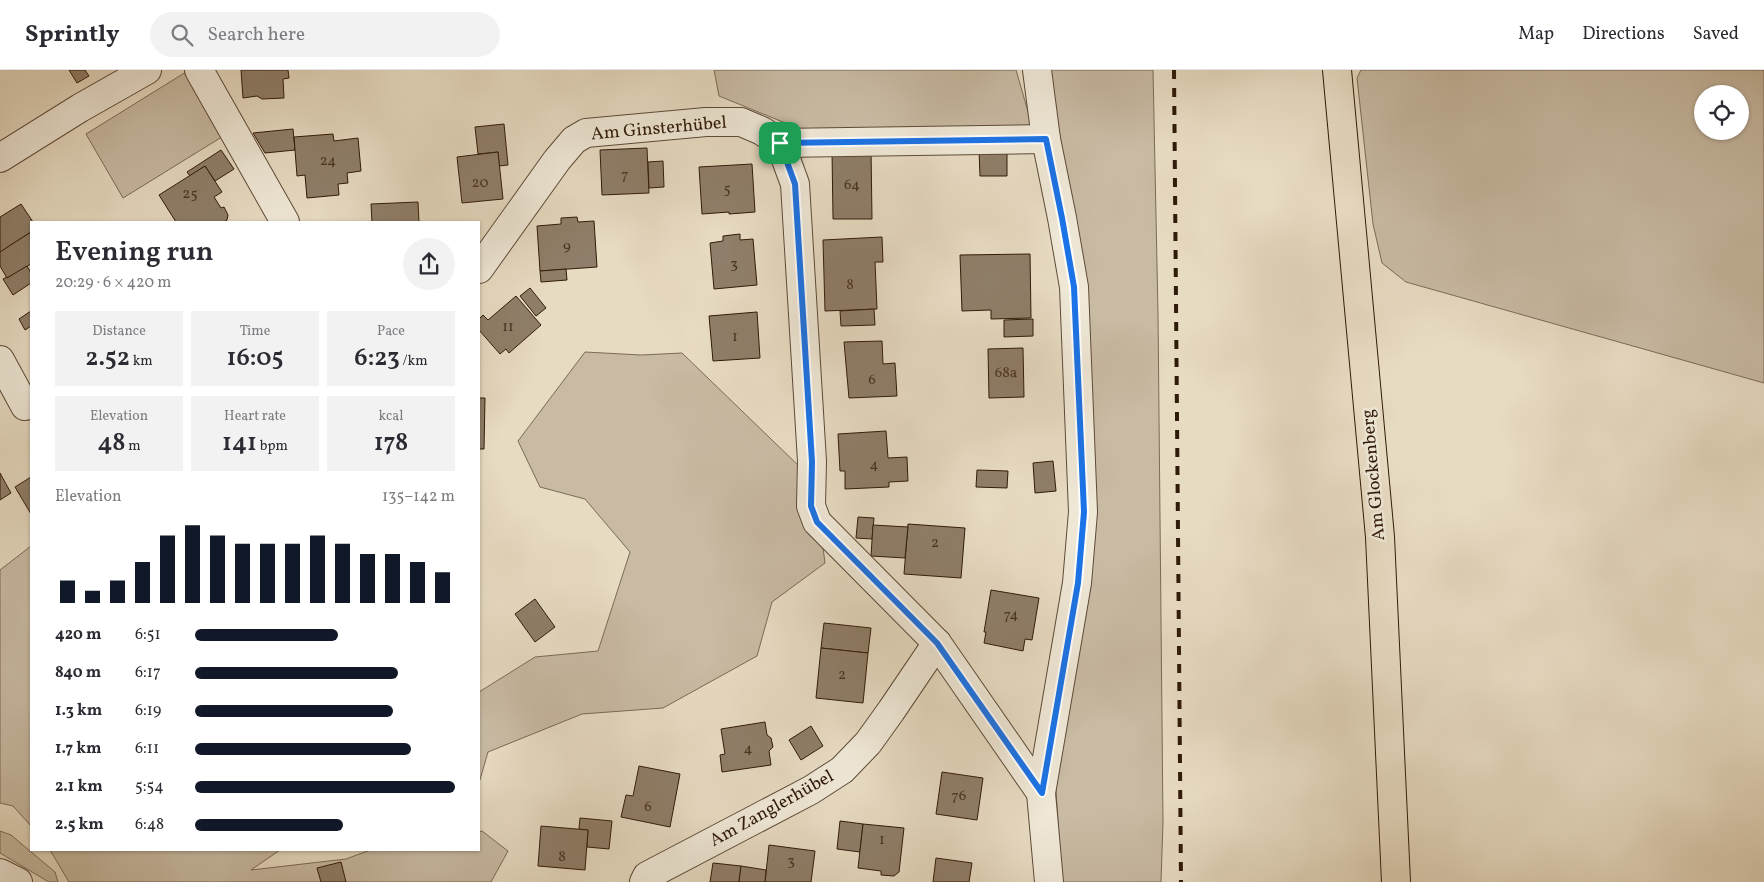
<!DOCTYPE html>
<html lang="en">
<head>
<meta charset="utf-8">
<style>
	body { margin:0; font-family:Vollkorn,serif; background:#f2f2f3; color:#2b2b33; height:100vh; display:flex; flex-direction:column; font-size:19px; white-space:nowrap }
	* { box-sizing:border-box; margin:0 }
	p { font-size:16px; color:#7c7c81 }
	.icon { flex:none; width:28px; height:28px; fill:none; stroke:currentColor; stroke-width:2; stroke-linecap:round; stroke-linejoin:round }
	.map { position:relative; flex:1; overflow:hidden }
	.details { position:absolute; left:30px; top:151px; width:450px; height:630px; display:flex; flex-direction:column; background:#fff; border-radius:0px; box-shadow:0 1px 4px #0004 }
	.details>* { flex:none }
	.buttons { position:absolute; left:1694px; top:15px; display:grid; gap:10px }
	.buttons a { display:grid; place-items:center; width:55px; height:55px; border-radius:50%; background:#fff; box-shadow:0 1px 4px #0004; font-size:25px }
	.pin { position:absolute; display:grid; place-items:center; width:42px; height:42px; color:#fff; margin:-21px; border-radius:10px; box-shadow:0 2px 8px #0006 }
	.round { display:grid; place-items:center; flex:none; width:52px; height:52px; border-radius:26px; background:#f2f2f3 }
	.head { display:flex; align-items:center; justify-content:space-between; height:85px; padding:0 25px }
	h1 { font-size:28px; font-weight:600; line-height:38px }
	.figures { display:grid; grid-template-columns:repeat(3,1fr); gap:8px; height:85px; padding:5px 25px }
	.figures div { display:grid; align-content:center; border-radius:0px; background:#f2f2f3; text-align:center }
	.figures b { font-size:25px; font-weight:600 }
	.figures small { font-size:14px; font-weight:400 }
	.figures p { font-size:14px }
	.chart { height:140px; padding:10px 25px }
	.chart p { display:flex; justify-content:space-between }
	.chart svg { width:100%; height:90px; margin-top:5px; stroke:#111827; stroke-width:6 }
	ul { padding:0 25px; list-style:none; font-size:16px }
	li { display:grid; grid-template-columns:80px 60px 1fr; align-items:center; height:38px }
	li i { height:12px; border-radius:6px; background:#111827 }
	header { display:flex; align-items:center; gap:30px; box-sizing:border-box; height:70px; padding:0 25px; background:#fff; border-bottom:1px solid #e1e1e2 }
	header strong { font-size:24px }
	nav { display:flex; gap:28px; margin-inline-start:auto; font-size:18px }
	.search { width:350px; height:45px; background:#f2f2f3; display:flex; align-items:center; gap:12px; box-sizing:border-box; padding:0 18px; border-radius:28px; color:#7c7c81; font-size:19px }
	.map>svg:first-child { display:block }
	.green { fill:#c8baa3; stroke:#7c6a56; fill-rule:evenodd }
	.building { fill:#8f7e69; stroke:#301a09 }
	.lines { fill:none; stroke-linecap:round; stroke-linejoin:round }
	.minor-casing { stroke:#5e4a37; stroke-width:30 }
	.major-casing { stroke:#301a09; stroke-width:30 }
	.minor { stroke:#efe8d7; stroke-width:28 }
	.major { stroke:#e7dbc2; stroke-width:28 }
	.rail { stroke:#301a09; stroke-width:4; stroke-dasharray:9 9; stroke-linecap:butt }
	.route-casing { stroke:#fff; stroke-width:10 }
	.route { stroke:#1a73e8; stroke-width:6 }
	.labels { text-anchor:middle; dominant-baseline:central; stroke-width:5; stroke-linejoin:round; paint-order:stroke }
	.number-label { font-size:15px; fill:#483321 }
	.street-label { font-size:18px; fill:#301a09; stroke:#efe8d7 }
</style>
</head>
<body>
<header>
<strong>Sprintly</strong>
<div class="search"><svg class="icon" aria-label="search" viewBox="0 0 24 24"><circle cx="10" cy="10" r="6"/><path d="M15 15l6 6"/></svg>Search here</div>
<nav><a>Map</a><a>Directions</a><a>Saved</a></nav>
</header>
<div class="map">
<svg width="1764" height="812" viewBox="0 0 1764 812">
	<rect width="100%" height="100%" fill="#e7dbc2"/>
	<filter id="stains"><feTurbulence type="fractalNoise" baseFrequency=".004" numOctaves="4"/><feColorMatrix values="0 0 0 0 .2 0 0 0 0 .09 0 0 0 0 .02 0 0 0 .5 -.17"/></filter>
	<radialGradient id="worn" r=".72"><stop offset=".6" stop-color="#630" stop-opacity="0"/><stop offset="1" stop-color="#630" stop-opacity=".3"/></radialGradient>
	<g class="green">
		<path d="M714,0H1016L1033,59L810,63L719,26Z"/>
		<path d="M1046,0H1153L1158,243L1163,752L1161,812H1062L1056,720L1067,632L1090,492Z"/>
		<path d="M1361,0H1764V313L1406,212L1382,193L1373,154L1357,8ZM1702,24H1740V61H1702Z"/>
		<path d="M186,2L225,65L123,128L86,64Z"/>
		<path d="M585,282L641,285L682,283L802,399L822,470L825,493L772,532L757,586L663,638L582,644L488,682L479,713V622L535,587L598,581L630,482L585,429L540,417L518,371Z"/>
		<path d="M31,476V756L13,736L0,733V500Z"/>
		<path d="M0,761L11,765L55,802L58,812H49L0,783Z"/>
		<path d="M482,761L508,781L491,812H69L50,780H280L251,800L346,789L370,780H479V762Z"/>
	</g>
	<g class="building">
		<path d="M69,0H85L89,6L77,13Z"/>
		<path d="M241,0H288L289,8L283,9L284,28L262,29L257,26L243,28Z"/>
		<path d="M504,54L508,95L499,96L498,82L478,84L475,57Z"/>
		<path d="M293,59L295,80L265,83L253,63Z"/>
		<path d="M333,64L334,71L358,68L361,101L347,103L348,113L338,114L339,125L307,128L305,105L297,106L294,67Z"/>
		<path d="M647,78L649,123L602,125L600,80Z"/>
		<path d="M1007,79V106H980L979,80Z"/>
		<path d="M221,80L234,99L215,111L205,96L190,106L187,102Z"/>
		<path d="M871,80L872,149H833L832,81Z"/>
		<path d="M498,82L503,129L462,133L457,87Z"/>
		<path d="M663,91L664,117L649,118L648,92Z"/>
		<path d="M752,94L755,142L729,144V142L702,144L699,97Z"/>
		<path d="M205,96L222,122L214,127L221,138L224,137L228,145L227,150L224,152H176L159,125Z"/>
		<path d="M418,132L419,152H372L371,134Z"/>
		<path d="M21,134L33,152H31V162L0,182V147Z"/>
		<path d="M577,147L578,152L594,151L597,197L540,201L537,156L561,154V148Z"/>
		<path d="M31,162V194L7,208L0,196V182Z"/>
		<path d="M740,164V170L753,169L757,215L714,219L710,173L723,171V166Z"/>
		<path d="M882,167L883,192H875L877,239L825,241L823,170Z"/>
		<path d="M1030,184L1031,248L991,249V240L962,241L960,185Z"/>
		<path d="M27,196L31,203V213L13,225L3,209L7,207V208Z"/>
		<path d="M566,199L567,210L541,212L540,201Z"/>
		<path d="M530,218L546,238L536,246L520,226Z"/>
		<path d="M516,226L541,255L509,283L506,279L500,284L479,260V249L483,245L488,250Z"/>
		<path d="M874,239L875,255L841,256L840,241Z"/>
		<path d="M31,241V256L25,260L19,249Z"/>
		<path d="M757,242L760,288L713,291L709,246Z"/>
		<path d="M1033,249V266L1004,267V250Z"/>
		<path d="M882,271L883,294L895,293L897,326L849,328L844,272Z"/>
		<path d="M1023,278L1024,327L989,328L988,279Z"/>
		<path d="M479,328H485L484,379H479Z"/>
		<path d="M886,361L888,388L907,387L908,411L889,412V417L845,419V401H840L838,364Z"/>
		<path d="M1053,391L1056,421L1035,423L1033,393Z"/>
		<path d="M977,400L1008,401L1007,418L976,417Z"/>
		<path d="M0,403L11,423L0,430Z"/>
		<path d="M31,407V444L15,417Z"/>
		<path d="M858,447L874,448L872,469L856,468Z"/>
		<path d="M908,454L965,458L961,508L904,504Z"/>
		<path d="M873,455L908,457L905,488L871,486Z"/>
		<path d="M991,520L1039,528L1032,570L1025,569L1023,581L984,573L986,562H984Z"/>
		<path d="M535,529L555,557L535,572L515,544Z"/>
		<path d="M824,553L871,558L868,583L821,578Z"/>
		<path d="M821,578L868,583L863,633L816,628Z"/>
		<path d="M765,652L767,665L771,668L773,677L769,681L771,695L722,702L720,685L725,684L721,659Z"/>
		<path d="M811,656L823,676L801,690L789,670Z"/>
		<path d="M639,696L680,704L670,757L621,747L626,725L633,726Z"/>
		<path d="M942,702L983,708L977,750L936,744Z"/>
		<path d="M580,748L612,751L609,779L587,777L588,760L579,759Z"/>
		<path d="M840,751L863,754L860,782L837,779Z"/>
		<path d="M863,754L904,758L899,802L894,806L881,805V801L858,798Z"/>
		<path d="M541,756L588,760L585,800L538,796Z"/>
		<path d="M769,775L815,781L811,812H765Z"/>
		<path d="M936,788L972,793L969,812H933Z"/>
		<path d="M341,792L346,812H321L317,798Z"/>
		<path d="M713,793L741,796L739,812H710Z"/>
		<path d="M741,796L766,800L765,812H739Z"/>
	</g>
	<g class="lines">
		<defs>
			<g id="minor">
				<path d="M199,0L285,152"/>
				<path d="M1037,0L1046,69L1062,148L1074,217L1083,442L1077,513L1041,723L1049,812"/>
				<path d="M780,73L1046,69"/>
				<path d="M0,88L80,38L147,0"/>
				<path d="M479,199L557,90L574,70L586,63L706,52H741L762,61L780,73L795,114L812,391L811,436L817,452L937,573L1041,723"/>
				<path d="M0,290L25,336"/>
				<path d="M0,803L18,812"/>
				<path d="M644,812L647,806L811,720L842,700L868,673L891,641L937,573"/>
			</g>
			<path id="major" d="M1337,0L1380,467L1396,812"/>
		</defs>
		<use href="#minor" class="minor-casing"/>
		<use href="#major" class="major-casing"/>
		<use href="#minor" class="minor"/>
		<use href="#major" class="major"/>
		<path class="rail" d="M1174,0L1181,812"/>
	</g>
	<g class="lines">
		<defs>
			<path id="route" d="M1046,69L1062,148L1074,217L1084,442L1078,513L1042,723L937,573L817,452L811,436L812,392L795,114L780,73Z"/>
		</defs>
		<use href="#route" class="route-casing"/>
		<use href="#route" class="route"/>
	</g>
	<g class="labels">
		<g class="number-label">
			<text x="328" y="91">24</text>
			<text x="625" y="105">7</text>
			<text x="480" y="113">20</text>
			<text x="852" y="115">64</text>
			<text x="727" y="119">5</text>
			<text x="190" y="124">25</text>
			<text x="567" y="176">9</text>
			<text x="734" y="194">3</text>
			<text x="850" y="215">8</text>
			<text x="508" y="257">11</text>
			<text x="735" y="267">1</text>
			<text x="1006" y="303">68a</text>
			<text x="872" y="310">6</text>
			<text x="874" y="395">4</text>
			<text x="935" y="473">2</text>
			<text x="1011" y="545">74</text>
			<text x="842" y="605">2</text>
			<text x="748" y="679">4</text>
			<text x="959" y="726">76</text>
			<text x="648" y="737">6</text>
			<text x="882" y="770">1</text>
			<text x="562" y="787">8</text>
			<text x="791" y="791">3</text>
		</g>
		<g class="street-label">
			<text transform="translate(659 59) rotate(-5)">Am Ginsterhübel</text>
			<text transform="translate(1374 405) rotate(-95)">Am Glockenberg</text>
			<text transform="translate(772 739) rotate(-29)">Am Zanglerhübel</text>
		</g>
	</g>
	<rect width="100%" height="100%" filter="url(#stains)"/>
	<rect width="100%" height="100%" fill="url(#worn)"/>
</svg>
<div class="buttons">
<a><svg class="icon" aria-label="locate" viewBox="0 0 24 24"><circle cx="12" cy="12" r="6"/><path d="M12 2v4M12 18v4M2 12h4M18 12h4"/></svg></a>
</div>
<div class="pin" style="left:780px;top:73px;background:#1e9e55"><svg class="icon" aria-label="arrive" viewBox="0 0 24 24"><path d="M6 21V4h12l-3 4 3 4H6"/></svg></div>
<section class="details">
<div class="head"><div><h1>Evening run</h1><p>20:29 · 6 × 420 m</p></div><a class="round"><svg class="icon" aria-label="share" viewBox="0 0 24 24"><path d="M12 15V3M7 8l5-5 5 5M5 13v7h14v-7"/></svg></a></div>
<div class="figures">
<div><p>Distance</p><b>2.52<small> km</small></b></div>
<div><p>Time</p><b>16:05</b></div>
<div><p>Pace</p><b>6:23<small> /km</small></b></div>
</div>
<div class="figures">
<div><p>Elevation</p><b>48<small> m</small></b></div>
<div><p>Heart rate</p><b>141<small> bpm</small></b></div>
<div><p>kcal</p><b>178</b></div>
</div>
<div class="chart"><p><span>Elevation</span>135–142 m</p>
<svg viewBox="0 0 160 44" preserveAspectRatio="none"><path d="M5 44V33M15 44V38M25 44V33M35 44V24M45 44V11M55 44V6M65 44V11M75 44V15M85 44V15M95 44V15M105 44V11M115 44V15M125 44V20M135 44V20M145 44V24M155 44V29"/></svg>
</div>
<ul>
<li><b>420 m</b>6:51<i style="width:55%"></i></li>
<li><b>840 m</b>6:17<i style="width:78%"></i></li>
<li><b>1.3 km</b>6:19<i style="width:76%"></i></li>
<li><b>1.7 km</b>6:11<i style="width:83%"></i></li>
<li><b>2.1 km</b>5:54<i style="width:100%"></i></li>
<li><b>2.5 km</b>6:48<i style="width:57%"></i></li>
</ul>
</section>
</div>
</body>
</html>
